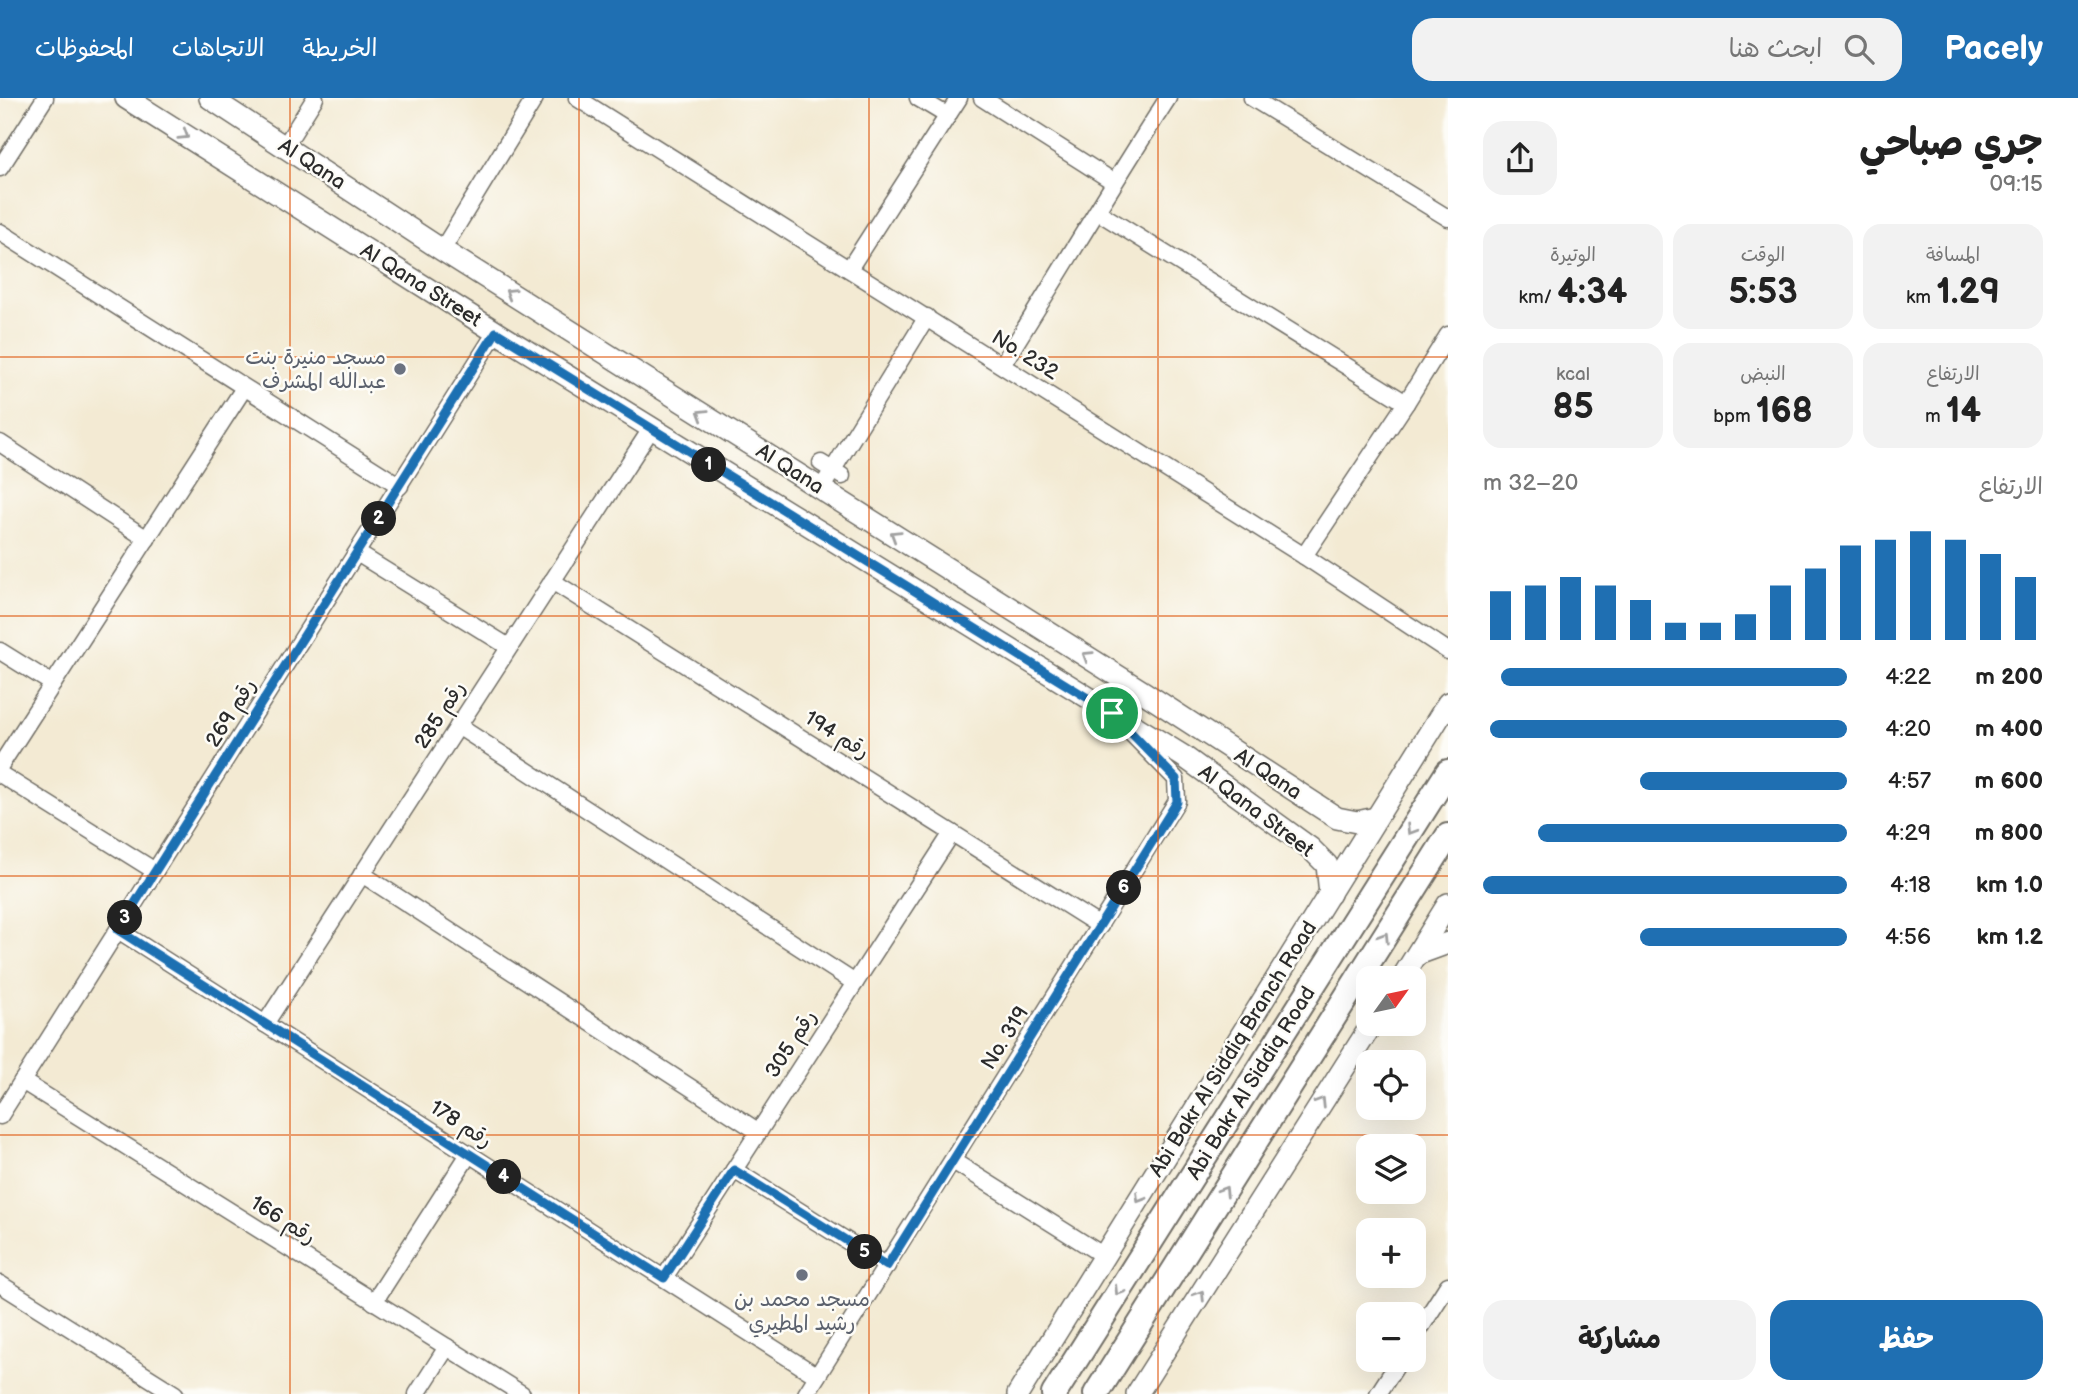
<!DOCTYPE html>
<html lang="ar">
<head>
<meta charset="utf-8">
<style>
	body { margin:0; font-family:"Balsamiq Sans","Playpen Sans Arabic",sans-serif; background:#f2f2f2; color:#222; direction:rtl; height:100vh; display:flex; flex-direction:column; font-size:26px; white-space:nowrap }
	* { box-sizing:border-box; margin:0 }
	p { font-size:23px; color:#767676 }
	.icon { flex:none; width:38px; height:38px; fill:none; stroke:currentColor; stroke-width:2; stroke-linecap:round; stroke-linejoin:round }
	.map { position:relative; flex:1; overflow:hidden; direction:ltr }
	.drawer { display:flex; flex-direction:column; background:#fff; width:630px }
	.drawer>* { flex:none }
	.needle { width:46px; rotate:57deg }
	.fabs { position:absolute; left:1356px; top:868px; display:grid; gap:14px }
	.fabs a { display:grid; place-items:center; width:70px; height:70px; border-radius:14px; background:#fff; box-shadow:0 7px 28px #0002; font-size:35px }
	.pin { position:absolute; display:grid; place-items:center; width:60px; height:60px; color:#fff; margin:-30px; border:4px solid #fff; border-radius:50%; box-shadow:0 2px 7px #0007 }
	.km { position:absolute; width:35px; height:35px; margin:-18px; border-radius:50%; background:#222; color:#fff; font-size:19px; line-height:35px; text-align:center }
	.round { display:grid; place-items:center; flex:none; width:74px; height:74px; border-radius:21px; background:#f2f2f2 }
	.headline { display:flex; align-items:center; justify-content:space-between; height:119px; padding:0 35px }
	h1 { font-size:38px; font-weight:700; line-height:52px }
	.metrics { display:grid; grid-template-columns:repeat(3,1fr); gap:10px; height:119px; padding:7px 35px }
	.metrics div { display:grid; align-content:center; border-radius:18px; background:#f2f2f2; text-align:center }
	.metrics b { font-size:35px; font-weight:700 }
	.metrics small { font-size:19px; font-weight:400 }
	.metrics p { font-size:19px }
	.chart { height:196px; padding:14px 35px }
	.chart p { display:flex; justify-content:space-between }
	.chart svg { width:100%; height:126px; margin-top:7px; stroke:#1f6fb2; stroke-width:6 }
	.button { display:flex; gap:14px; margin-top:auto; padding:14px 35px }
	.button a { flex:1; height:80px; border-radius:21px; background:#1f6fb2; color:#fff; font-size:28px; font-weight:700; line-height:80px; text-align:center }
	.button a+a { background:#f2f2f2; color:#222 }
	ul { padding:0 35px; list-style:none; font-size:23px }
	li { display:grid; grid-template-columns:112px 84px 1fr; align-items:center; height:52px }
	li i { height:18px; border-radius:9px; background:#1f6fb2 }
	header { display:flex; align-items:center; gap:42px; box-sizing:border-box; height:98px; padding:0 35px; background:#1f6fb2; color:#fff }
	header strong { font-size:33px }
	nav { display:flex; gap:38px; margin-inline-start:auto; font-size:24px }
	.search { width:490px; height:63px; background:#f2f2f2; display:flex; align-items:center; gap:18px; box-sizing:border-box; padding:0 24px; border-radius:21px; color:#767676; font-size:26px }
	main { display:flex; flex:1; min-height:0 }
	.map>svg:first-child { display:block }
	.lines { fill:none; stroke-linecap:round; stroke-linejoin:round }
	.street-casing { stroke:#716e66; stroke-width:19 }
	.secondary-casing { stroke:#716e66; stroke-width:24 }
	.primary-casing { stroke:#716e66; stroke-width:28 }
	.street { stroke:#fff; stroke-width:16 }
	.secondary { stroke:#fff; stroke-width:21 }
	.primary { stroke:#fff; stroke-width:24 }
	.oneway { stroke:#a0a0a0 }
	.route-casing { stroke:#fff; stroke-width:14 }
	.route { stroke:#1f6fb2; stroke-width:9 }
	.grid { fill:none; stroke:#df570e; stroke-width:2; stroke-opacity:0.55 }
	.worship-dot { fill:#6b7280; stroke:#fdfcf7; stroke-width:2.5 }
	.labels { text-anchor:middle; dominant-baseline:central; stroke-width:5; stroke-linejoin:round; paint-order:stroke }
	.street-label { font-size:21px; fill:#2b2b2b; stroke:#fdfcf7 }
	.worship-label { font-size:21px; fill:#5b616d; stroke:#fdfcf7; text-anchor:end }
</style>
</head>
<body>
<header>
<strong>Pacely</strong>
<div class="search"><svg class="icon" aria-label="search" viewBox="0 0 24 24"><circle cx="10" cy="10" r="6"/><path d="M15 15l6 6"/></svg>ابحث هنا</div>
<nav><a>الخريطة</a><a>الاتجاهات</a><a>المحفوظات</a></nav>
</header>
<main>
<section class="drawer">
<div class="headline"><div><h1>جري صباحي</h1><p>09:15</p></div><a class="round"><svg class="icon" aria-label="share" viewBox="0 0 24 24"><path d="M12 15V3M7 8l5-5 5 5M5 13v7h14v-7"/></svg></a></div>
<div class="metrics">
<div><p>المسافة</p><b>1.29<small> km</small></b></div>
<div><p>الوقت</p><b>5:53</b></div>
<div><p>الوتيرة</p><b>4:34<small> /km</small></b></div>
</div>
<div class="metrics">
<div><p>الارتفاع</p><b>14<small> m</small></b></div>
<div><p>النبض</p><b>168<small> bpm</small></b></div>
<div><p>kcal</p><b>85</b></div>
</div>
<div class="chart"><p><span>الارتفاع</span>20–32 m</p>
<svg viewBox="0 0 160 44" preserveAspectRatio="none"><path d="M5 44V27M15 44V25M25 44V22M35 44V25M45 44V30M55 44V38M65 44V38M75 44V35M85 44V25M95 44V19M105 44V11M115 44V9M125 44V6M135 44V9M145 44V14M155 44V22"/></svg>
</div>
<ul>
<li><b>200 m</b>4:22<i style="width:95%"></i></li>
<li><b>400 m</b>4:20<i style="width:98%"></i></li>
<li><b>600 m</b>4:57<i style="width:57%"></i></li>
<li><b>800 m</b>4:29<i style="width:85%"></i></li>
<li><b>1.0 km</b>4:18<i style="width:100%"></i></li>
<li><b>1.2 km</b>4:56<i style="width:57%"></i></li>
</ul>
<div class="button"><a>حفظ</a><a>مشاركة</a></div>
</section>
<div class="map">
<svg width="1448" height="1296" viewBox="0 0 1448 1296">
	<rect width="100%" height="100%" fill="#fdfcf7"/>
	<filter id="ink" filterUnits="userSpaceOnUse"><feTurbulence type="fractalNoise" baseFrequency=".0143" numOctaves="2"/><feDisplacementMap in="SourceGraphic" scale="14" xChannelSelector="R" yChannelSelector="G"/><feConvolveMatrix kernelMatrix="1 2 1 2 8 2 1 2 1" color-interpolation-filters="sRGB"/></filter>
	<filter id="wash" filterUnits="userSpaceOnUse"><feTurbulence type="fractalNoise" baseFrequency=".00686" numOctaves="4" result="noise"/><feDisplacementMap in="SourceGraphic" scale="28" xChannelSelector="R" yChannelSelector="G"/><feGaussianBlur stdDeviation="1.57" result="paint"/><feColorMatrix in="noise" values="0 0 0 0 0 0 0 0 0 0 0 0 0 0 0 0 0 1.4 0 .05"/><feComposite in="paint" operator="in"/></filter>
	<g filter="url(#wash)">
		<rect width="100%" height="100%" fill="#f3ead3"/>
	</g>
	<g filter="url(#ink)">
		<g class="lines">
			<defs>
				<g id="street">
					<path d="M577,0L1304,458L1448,553"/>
					<path d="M918,0L948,18"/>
					<path d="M982,0L1114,84"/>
					<path d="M1252,0L1448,120"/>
					<path d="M285,48L315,0"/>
					<path d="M0,70L45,0"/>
					<path d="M1098,114L1406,305"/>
					<path d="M0,134L400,388"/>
					<path d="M442,152L535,0"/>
					<path d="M849,171L959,0"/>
					<path d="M1002,267C1058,178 1111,88 1168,0"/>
					<path d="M0,345L147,441"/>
					<path d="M821,365L842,378"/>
					<path d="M821,391L927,219"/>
					<path d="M357,455L509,549"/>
					<path d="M1304,458L1406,305L1448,237"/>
					<path d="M552,483L1100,828"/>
					<path d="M0,553L53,586"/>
					<path d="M458,628L855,885"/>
					<path d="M0,668L244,290"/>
					<path d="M0,676L155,773"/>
					<path d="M362,776L759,1034"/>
					<path d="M118,832L817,1278"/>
					<path d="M265,926L651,331"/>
					<path d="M22,983L522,1296"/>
					<path d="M0,1018L496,234"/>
					<path d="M953,1063L1104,1158"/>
					<path d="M734,1072L887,1168"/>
					<path d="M664,1180L952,735"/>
					<path d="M0,1186L175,1296"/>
					<path d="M374,1204L469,1056"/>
					<path d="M1414,1240L1448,1187"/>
					<path d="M417,1296L447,1249"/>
					<path d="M806,1296L1177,703L1176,681L1123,627"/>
					<path d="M1378,1296L1400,1262"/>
				</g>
				<g id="secondary">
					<path d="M126,0L496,234L1183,658L1310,750L1327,767L1330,796"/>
					<path d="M210,0L442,152L1143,594L1337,720L1357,724L1376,720"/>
					<path d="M1418,856L1448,845"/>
					<path d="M1402,880L1448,806"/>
					<path d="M1018,1296L1448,605"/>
					<path d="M1137,1296L1372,926"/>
				</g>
				<g id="primary">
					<path d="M1054,1296L1448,674"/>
					<path d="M1096,1296L1448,738"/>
				</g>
			</defs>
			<use href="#street" class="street-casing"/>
			<use href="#secondary" class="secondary-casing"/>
			<use href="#primary" class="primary-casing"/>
			<use href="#street" class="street"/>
			<use href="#secondary" class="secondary"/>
			<use href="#primary" class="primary"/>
		</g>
		<defs><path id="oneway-chevron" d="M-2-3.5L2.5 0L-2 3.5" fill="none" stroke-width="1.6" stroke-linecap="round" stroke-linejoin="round" transform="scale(1.75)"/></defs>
		<g class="oneway">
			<use href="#oneway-chevron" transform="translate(184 37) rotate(32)"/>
			<use href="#oneway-chevron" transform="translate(510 195) rotate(-148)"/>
			<use href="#oneway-chevron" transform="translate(702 316) rotate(-148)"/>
			<use href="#oneway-chevron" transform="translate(895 437) rotate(-148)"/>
			<use href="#oneway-chevron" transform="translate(1087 558) rotate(-148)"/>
			<use href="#oneway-chevron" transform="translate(1411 732) rotate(122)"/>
			<use href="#oneway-chevron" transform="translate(1384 839) rotate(-58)"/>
			<use href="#oneway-chevron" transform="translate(1321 1004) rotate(-58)"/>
			<use href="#oneway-chevron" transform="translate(1224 1093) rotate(-58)"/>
			<use href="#oneway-chevron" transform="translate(1140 1100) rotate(121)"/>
			<use href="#oneway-chevron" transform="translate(1119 1193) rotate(122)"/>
			<use href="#oneway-chevron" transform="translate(1200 1197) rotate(-58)"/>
		</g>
	</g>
	<g class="lines" filter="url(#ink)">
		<defs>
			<path id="route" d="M496,234L1112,615L1176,681L1177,704L887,1168L734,1072L664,1180L118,832Z"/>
		</defs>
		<use href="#route" class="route-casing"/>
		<use href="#route" class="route"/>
	</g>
	<path class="grid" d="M290,0V1296M579,0V1296M869,0V1296M1158,0V1296M0,259H1448M0,518H1448M0,778H1448M0,1037H1448"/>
	<g class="worship-dot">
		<circle cx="400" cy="271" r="7"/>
		<circle cx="802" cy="1177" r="7"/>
	</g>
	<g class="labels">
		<g class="street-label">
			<text transform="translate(312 66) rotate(33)">Al Qana</text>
			<text transform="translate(421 187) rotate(32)">Al Qana Street</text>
			<text transform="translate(1025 257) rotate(32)">No. 232</text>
			<text transform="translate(790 371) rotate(32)">Al Qana</text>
			<text transform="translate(231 615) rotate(-58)">رقم 269</text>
			<text transform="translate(440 617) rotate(-57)">رقم 285</text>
			<text transform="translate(837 637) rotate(32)">رقم 194</text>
			<text transform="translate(1268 676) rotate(33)">Al Qana</text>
			<text transform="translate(1256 713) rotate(37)">Al Qana Street</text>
			<text transform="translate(1005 940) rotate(-58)">No. 319</text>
			<text transform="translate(791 946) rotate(-57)">رقم 305</text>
			<text transform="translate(1233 951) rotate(-58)">Abi Bakr Al Siddiq Branch Road</text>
			<text transform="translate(1251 985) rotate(-58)">Abi Bakr Al Siddiq Road</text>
			<text transform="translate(461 1026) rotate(33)">رقم 178</text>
			<text transform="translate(283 1122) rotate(32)">رقم 166</text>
		</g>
		<g class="worship-label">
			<text x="386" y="259">مسجد منيرة بنت<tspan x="386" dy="24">عبدالله المشرف</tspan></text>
			<text x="802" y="1201" text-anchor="middle">مسجد محمد بن<tspan x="802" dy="24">رشيد المطيري</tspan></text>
		</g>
	</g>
</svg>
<div class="fabs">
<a><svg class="needle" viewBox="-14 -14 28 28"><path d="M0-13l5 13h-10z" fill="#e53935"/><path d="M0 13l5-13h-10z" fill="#767676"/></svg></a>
<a><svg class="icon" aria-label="locate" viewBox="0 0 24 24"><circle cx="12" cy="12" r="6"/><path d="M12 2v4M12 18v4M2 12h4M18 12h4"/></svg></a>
<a><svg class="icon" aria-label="layers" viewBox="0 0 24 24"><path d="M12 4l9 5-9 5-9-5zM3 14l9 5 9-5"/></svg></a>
<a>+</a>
<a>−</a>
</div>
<div class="pin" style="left:1112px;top:615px;background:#1e9e55"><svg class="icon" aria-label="arrive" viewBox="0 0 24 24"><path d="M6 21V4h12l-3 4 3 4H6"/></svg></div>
<b class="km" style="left:709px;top:367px">1</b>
<b class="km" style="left:379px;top:421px">2</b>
<b class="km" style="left:125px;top:820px">3</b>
<b class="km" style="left:504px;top:1079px">4</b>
<b class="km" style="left:865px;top:1154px">5</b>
<b class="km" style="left:1124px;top:790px">6</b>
</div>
</main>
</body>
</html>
